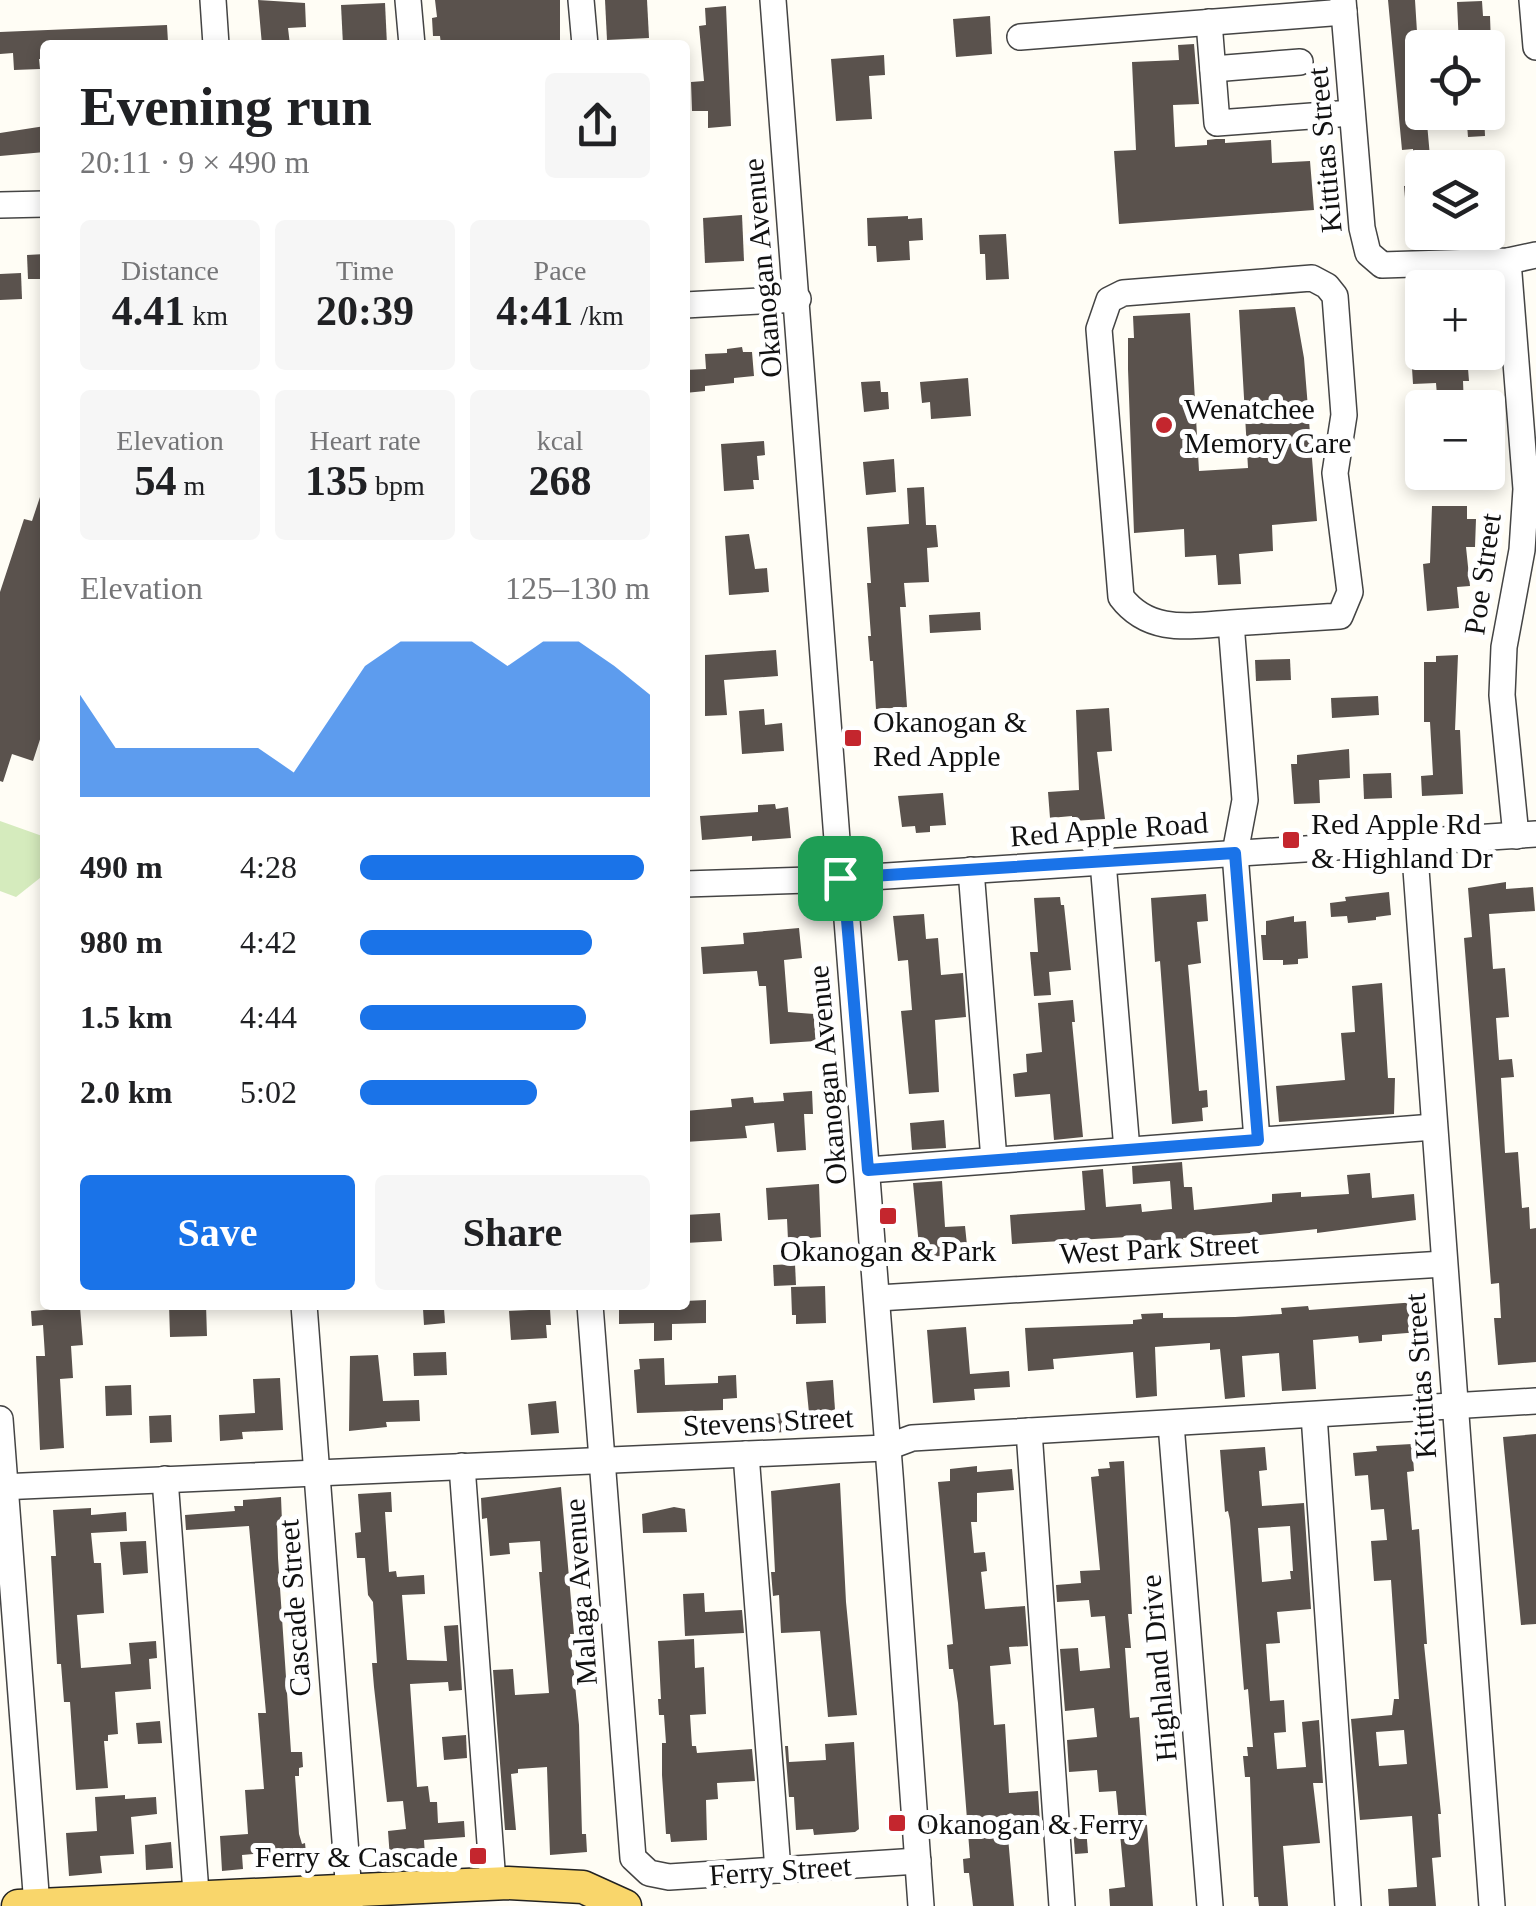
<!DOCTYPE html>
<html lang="en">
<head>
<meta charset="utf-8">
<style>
	body { margin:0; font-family:"Times New Roman",serif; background:#f6f6f6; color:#202124; height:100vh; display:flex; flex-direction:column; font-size:38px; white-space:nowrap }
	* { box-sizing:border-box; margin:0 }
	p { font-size:32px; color:#757577 }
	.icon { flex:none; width:55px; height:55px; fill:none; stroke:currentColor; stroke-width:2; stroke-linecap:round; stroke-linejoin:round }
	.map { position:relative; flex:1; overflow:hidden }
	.sheet { position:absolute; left:40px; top:40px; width:650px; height:1270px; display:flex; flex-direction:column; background:#fff; border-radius:10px; box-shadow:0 5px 15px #0003 }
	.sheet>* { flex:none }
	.tools { position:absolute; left:1405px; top:30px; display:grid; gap:20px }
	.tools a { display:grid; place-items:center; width:100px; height:100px; border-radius:10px; background:#fff; box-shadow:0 5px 15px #0003; font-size:50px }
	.pin { position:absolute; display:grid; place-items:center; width:85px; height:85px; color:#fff; margin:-42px; border-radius:20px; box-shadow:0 5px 15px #0006 }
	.round { display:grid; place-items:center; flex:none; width:105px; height:105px; border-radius:10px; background:#f6f6f6 }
	.headline { display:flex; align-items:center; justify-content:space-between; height:170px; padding:0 40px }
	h1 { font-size:55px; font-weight:700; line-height:75px }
	.figures { display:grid; grid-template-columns:repeat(3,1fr); gap:15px; height:170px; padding:10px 40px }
	.figures div { display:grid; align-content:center; border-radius:10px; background:#f6f6f6; text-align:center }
	.figures b { font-size:42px; font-weight:700 }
	.figures small { font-size:28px; font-weight:400 }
	.figures p { font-size:28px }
	.chart { height:280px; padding:20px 40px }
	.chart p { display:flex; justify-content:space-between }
	.chart svg { width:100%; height:180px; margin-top:10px; fill:#1a73e8; opacity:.7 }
	.action { display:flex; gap:20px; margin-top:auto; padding:20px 40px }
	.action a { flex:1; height:115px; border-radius:10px; background:#1a73e8; color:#fff; font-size:40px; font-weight:700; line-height:115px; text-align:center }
	.action a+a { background:#f6f6f6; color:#202124 }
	ul { padding:0 40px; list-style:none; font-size:32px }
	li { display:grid; grid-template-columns:160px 120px 1fr; align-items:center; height:75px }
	li i { height:25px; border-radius:12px; background:#1a73e8 }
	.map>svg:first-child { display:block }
	.green { fill:#d5ebbd }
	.building { fill:#5a524d; fill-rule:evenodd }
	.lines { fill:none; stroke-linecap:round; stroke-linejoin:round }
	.minor-casing { stroke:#444; stroke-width:28 }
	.major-casing { stroke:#222; stroke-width:35 }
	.minor { stroke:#fff; stroke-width:25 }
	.major { stroke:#f9d66b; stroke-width:32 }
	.route-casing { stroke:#fff; stroke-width:20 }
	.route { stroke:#1a73e8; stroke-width:12 }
	.poi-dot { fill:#c4262e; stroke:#fff; stroke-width:4 }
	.labels { text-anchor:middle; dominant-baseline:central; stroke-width:10; stroke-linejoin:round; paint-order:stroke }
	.street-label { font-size:30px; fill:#111; stroke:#fff }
	.poi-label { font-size:30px; fill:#111; stroke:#fff; text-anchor:start }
</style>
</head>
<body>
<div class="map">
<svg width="1536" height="1906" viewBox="0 0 1536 1906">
	<rect width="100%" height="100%" fill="#fffdf5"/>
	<path class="green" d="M0,821L45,837V874L16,897L0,891Z"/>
	<g class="building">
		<path d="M258,0L305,3L306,27L288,28L290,45H262Z"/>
		<path d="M435,0H560V45H441L440,36H433L432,18L437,17Z"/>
		<path d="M605,0H647L649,38L607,40Z"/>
		<path d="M1388,0H1415L1417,32L1424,31L1425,48L1420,55L1422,112H1426L1431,168H1414L1413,149L1402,150Z"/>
		<path d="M1482,1L1483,16H1490L1491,45L1459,46L1457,2Z"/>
		<path d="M385,3L387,45H343L341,5Z"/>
		<path d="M726,6L731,126L708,128V111H692L691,82L704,81L699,26L706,25L705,8Z"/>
		<path d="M990,16L992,54L956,57L953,19Z"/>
		<path d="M167,25L168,42L162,45H45V59H39L40,69L14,70L13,53L0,54V32Z"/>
		<path d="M1194,44L1199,104L1173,105L1175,147L1207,145V140L1216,139H1225V143L1271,140L1272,163L1310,161L1314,210L1119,224L1114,151L1136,150L1132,62L1179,60L1178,45Z"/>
		<path d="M884,55L885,75L869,76L872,119L836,121L831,59Z"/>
		<path d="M1466,112H1484L1485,136L1468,137Z"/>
		<path d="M45,126V152L0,156V133Z"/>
		<path d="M1502,168L1504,211L1488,212V169Z"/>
		<path d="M1422,185V220L1407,221L1404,186Z"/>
		<path d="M742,215L744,261L705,263L703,218Z"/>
		<path d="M908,216V219L922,218L923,240L909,241L910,260L877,262L876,246H868L867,218Z"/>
		<path d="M1006,234L1009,279L986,280L985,254H980L979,235Z"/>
		<path d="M45,254V279H28L27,255Z"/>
		<path d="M21,273L22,299L0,300V274Z"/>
		<path d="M1295,307L1304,358L1317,521L1272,525L1273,551L1239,554L1241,584L1218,585L1216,555L1185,557L1184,529L1134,533L1128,369V338H1134L1133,316L1190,313L1199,471L1248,468L1239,310Z"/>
		<path d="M742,347L743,352H752L754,376L734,378V383L705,386V391L685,393V370L706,369L705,354L727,353V349Z"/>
		<path d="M1411,352H1442L1443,358L1467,356L1469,381H1463L1464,408H1438L1436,383L1413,384Z"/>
		<path d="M968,378L971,416L931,419L930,402L922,403L920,382Z"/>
		<path d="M880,381L881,392H888L889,409L864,412L861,382Z"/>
		<path d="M764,441L765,455L757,456L759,480H753L754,489L724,491L721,444Z"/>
		<path d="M894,459L896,492L866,495L863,462Z"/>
		<path d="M924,487L926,525H936L938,547L927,548L929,582L904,583L906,607H900L907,707L876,709L873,661H870L868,636H871L867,583H871L867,527L909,524L907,488Z"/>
		<path d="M42,491L45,492V724L33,761L12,754L3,782L0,781V592L24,519L32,521Z"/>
		<path d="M1432,506H1467V519H1476L1475,547H1466L1470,586L1457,587L1459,608L1427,611L1423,564L1430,563Z"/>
		<path d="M749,534L755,569L767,568L769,592L729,595L725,536Z"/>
		<path d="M980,612L981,630L930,633L929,615Z"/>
		<path d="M776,650L778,676L724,680L727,715L705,716V655Z"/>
		<path d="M1458,655L1455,730H1460L1463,794L1422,796L1421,776L1433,775L1430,722H1424V662H1436V656Z"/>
		<path d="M1290,659L1291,680L1256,681L1255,660Z"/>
		<path d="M1378,696L1379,715L1332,718L1331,698Z"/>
		<path d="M1109,708L1112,751L1097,752L1105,819L1072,821V816L1050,818L1048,792L1079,790L1076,710Z"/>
		<path d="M764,709L765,725L782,723L784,751L742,754L739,711Z"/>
		<path d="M1349,749L1350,778L1319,780L1320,803L1294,804L1291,764H1297V755Z"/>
		<path d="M1391,773L1392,798L1364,799L1363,774Z"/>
		<path d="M943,793L946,825L930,826V832L916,833L915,826L902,827L898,796Z"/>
		<path d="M775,804L776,809L788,807L791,838L752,841V836L702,840L700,816L758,812V805Z"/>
		<path d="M1506,882V889L1533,887L1535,911L1489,914L1493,969L1505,968L1509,1017L1496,1018L1499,1060L1512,1059L1514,1077L1501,1078L1505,1153L1518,1152L1522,1208L1529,1207L1530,1229L1536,1228V1362L1498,1365L1494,1318H1501L1499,1283L1491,1284L1464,938L1472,937L1468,888Z"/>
		<path d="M1389,892L1391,915L1376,917V920L1348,923L1347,916L1331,917L1330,903L1346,901L1345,897Z"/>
		<path d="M1206,894L1208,921L1197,922L1201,963L1188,965L1199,1091L1207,1090L1208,1107L1202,1108L1203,1121L1172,1124L1160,961L1155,962L1151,898Z"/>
		<path d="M1060,897L1061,905H1064L1071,970L1049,972L1051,995L1034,996L1030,952H1038L1034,898Z"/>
		<path d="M924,914L926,939L938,938L941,975L963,973L966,1017L935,1020L939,1092L909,1094L901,1011L912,1010L908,960L898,961L893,916Z"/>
		<path d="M1294,916V922L1306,921L1308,958L1298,959V964L1283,965V960H1263L1261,935H1266V921Z"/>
		<path d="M799,928L802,958L784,960L788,1012L814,1014L816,1041L770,1044L766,986H759L757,971L703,974L701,947L744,944L743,933Z"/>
		<path d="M1382,983L1388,1078H1395L1394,1114L1279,1122L1276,1086L1345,1080L1341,1033L1355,1032L1352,986Z"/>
		<path d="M1073,1000L1075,1022H1072L1083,1137L1054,1140L1050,1094L1015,1097L1013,1074L1027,1072L1026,1054L1042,1052L1038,1003Z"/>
		<path d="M812,1091L813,1114H804L806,1150L777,1152L774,1123L745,1126L747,1138L685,1142V1111L732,1107L731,1099L753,1097L754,1103L784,1101L783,1093Z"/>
		<path d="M944,1120L946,1148L912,1150L910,1123Z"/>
		<path d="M1182,1162L1184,1187H1192L1194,1210L1272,1202V1194L1301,1192V1197L1349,1194L1347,1175L1370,1173L1372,1198L1414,1194L1416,1220L1317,1233V1229L1250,1236V1233L1204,1236L1183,1238L1184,1243L1134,1246L1133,1241L1127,1242V1237L1012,1244L1010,1215L1085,1210L1082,1171L1103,1169L1106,1207L1141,1204L1142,1212L1172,1209L1170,1181L1133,1184L1132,1166Z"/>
		<path d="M942,1181L945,1227L965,1226L968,1255L920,1257L913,1183Z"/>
		<path d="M819,1184L821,1237L788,1240L787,1219L768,1220L766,1188Z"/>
		<path d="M720,1213L722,1241L685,1243V1215Z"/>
		<path d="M795,1264L796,1285L774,1286L773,1265Z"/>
		<path d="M825,1286L826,1323L796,1324V1315H792L791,1287Z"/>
		<path d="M706,1300V1323L672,1324V1340L654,1341V1323L619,1324V1305H685V1301Z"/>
		<path d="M1417,1302L1420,1332L1382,1335V1341L1359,1343L1358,1336L1313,1340L1316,1389L1282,1391L1279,1353L1242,1356L1245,1397L1225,1399L1220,1349L1210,1350V1343L1155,1347L1157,1396L1136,1398L1133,1352L1053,1359L1054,1369L1028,1371L1025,1328L1133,1324V1320L1142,1319L1141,1314L1163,1313V1318L1235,1317L1282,1314L1281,1308L1308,1306L1309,1310Z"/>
		<path d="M169,1305H206L207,1336L170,1337Z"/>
		<path d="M80,1307L83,1345L71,1346L73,1378L60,1379L64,1448L40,1450L36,1356H45L43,1325L32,1326L31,1311Z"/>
		<path d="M444,1308L445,1323L424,1325L423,1309Z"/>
		<path d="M550,1309L551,1325H546L547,1338L511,1340L509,1311Z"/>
		<path d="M966,1327L970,1374L1009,1371L1010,1387L974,1389L975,1400L933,1403L927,1330Z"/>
		<path d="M446,1352L447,1375L414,1376L413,1353Z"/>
		<path d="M378,1355L383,1401L419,1400L420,1421L386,1422L387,1427L349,1431L350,1356Z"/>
		<path d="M664,1358L665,1385L718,1383V1376L736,1375L737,1398L723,1399V1410L637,1413L634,1370L640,1369L639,1359Z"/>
		<path d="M280,1378L283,1430L242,1432L243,1439L220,1441L219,1415L255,1413L253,1379Z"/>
		<path d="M833,1380L835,1410L809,1413L806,1382Z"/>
		<path d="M131,1385L132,1415L106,1416L105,1386Z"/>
		<path d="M556,1401L559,1433L531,1435L528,1404Z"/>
		<path d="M799,1412L801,1431L769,1433L768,1414Z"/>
		<path d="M171,1415L172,1442L150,1443L149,1416Z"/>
		<path d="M1536,1434V1624L1521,1625L1503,1437Z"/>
		<path d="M1412,1444L1414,1471L1407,1472L1412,1530L1419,1529L1427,1644H1424L1441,1814H1438L1441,1857L1432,1858L1436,1906H1389L1388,1889L1417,1887L1412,1816L1360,1820L1351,1719L1392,1715L1394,1699H1399L1391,1580L1374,1581L1371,1541L1387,1540L1384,1509L1371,1510L1368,1475L1355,1476L1353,1453L1377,1451L1376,1446ZM1404,1730L1407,1764L1379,1766L1376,1732Z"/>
		<path d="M1265,1447L1267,1470L1259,1471L1262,1506L1304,1503L1311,1609L1277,1612L1280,1643L1266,1644L1270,1701L1284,1700L1286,1732L1274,1733L1277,1769L1306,1767L1302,1722L1319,1720L1323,1783H1313L1320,1843L1283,1846L1288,1906H1259L1258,1897H1254L1250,1777H1245L1243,1756H1248L1247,1747H1253L1248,1689L1244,1690L1230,1520L1228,1511L1225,1512L1220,1450ZM1290,1526L1293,1571H1290L1291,1579L1262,1582L1258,1528Z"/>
		<path d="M1124,1461L1132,1614H1128L1131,1648H1125L1130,1718L1139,1717L1153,1906H1110L1109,1889L1125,1887L1116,1791L1099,1792L1097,1770L1069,1772L1067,1740L1097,1737L1094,1708L1065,1711L1060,1649L1078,1648L1080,1671L1110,1668L1105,1616L1091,1617L1089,1600L1057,1602L1056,1585L1081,1583L1080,1571L1100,1570L1091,1477L1099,1476L1098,1469L1110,1468L1109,1462Z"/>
		<path d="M977,1466V1472L1012,1469L1014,1490L977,1493V1522H971L974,1553L985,1552L987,1571L981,1572L985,1609L1025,1606L1028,1646L1009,1647L1011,1664L990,1666L994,1725L1005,1724L1009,1793L1038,1791L1040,1823L1018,1825L1019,1836L1008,1837L1014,1906H973L969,1873H964L963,1859L970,1858L958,1703L953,1669H949L947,1645L953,1644L938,1482L950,1481V1469Z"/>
		<path d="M840,1483L846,1602L857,1715L828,1717L820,1631L781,1633L779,1595L773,1596L771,1572H775L771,1491Z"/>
		<path d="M561,1487L574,1634H570L579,1725L582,1834H586L587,1852L550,1855L547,1767L518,1769V1773L511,1774L516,1830H505L493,1670L513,1669L515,1695L549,1693L539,1572H542L540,1541L509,1543L510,1554L490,1556L487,1518L482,1519L481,1498Z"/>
		<path d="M391,1492L392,1512H385L389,1572L396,1571L397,1577L424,1575L425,1594L402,1595L407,1660L447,1661L444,1626L458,1625L462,1690L449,1691L448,1682L410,1684L417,1787L428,1786L430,1802H437L438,1823L464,1821L465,1837L424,1840L425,1856L390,1859L388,1831L406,1829L403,1801L387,1802L374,1687L372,1663H377L373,1602L368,1595L365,1558H357L355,1533L361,1532L358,1494Z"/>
		<path d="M281,1497L282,1522L277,1523L278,1558L291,1752H302L303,1767L299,1768V1776H295L299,1834L302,1844L305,1843L307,1863L278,1866L277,1852L242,1855L243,1869L222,1871L220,1836L248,1834L245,1790L264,1789L258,1713H266L249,1526L186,1530L185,1515L235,1511L234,1506H243V1500Z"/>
		<path d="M674,1507L685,1509L687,1532L643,1533L642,1514Z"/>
		<path d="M91,1508V1515L126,1512L127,1531L91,1533L94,1563H101L104,1613L77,1615L81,1668L131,1664L129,1643L156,1641L157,1658L149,1659L151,1689L115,1692L118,1734L108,1735V1741H104L108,1788L76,1790L70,1702H64L61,1664H57L51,1556H56L53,1510Z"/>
		<path d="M146,1541L148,1573L123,1575L120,1542Z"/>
		<path d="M704,1593L705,1612L742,1610L744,1633L685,1636L683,1594Z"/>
		<path d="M694,1639L695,1668L704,1667L706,1714L690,1715L692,1746H696L697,1753L752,1749L755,1781L717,1783L718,1799L706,1800L707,1840L671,1842L670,1834H666L662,1775V1743H666L664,1715H659L658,1699H661L658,1641Z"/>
		<path d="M160,1721L162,1743L138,1744L136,1723Z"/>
		<path d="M466,1735L467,1758L444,1760L442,1737Z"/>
		<path d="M854,1742L859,1829L855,1832L814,1835L813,1829L796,1830L794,1797H789L785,1746H788L789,1762L826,1760L825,1744Z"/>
		<path d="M125,1795V1799L156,1797L157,1814L131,1817L134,1854L100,1856L102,1873L69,1876L66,1833L97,1831L95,1797Z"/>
		<path d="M1086,1827L1088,1853L1075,1854L1073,1828Z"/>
		<path d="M171,1842L173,1868L146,1870L145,1845Z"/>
	</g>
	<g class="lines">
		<defs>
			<g id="minor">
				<path d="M213,0L216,45"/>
				<path d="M408,0L412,45"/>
				<path d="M581,0L585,45"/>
				<path d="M773,0L840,879L847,920C874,1249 898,1577 921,1906"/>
				<path d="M1343,0L1362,228L1368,253L1382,265L1508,261L1536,255"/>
				<path d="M1532,0L1536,47"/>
				<path d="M1209,22L1217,123L1352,113"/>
				<path d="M1020,37L1344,12"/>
				<path d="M1213,69L1300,62"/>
				<path d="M0,205L45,204"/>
				<path d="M1508,261L1526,489L1522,550L1504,647L1502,695L1516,836"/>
				<path d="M685,305L798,299"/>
				<path d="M1231,623C1189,626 1149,634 1121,597L1099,329L1109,300L1123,293L1312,278L1327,286L1335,296L1344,415L1335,473L1350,592L1340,616L1231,623L1245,800L1235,853L1257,1140"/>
				<path d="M1414,842L1492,1906"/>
				<path d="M1103,862L1127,1150"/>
				<path d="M971,870L994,1160"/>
				<path d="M685,884L840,879L1536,834"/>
				<path d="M868,1170L1434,1127"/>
				<path d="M878,1298L1444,1264"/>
				<path d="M304,1305L350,1906"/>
				<path d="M590,1305L633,1858L649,1873L669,1877L918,1861"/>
				<path d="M1314,1415L1348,1906"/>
				<path d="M0,1419L37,1906"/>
				<path d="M1171,1424L1210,1906"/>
				<path d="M1029,1431L1062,1906"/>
				<path d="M746,1454L778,1870"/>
				<path d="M462,1466L493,1883"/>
				<path d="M165,1479L197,1906"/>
				<path d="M0,1487L885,1448L912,1438L1536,1401"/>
			</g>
			<path id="major" d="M18,1906L508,1883L583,1887L625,1906"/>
		</defs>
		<use href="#minor" class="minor-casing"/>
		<use href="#major" class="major-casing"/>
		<use href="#minor" class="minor"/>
		<use href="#major" class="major"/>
	</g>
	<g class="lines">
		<defs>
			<path id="route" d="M1235,853L1258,1140L868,1170L847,920L840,878Z"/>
		</defs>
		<use href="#route" class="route-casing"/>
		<use href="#route" class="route"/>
	</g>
	<g class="poi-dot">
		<circle cx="1164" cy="425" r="10"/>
		<rect x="843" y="728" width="20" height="20" rx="5"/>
		<rect x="1281" y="830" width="20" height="20" rx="5"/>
		<rect x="878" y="1206" width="20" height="20" rx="5"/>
		<rect x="887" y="1813" width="20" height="20" rx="5"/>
		<rect x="468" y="1846" width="20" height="20" rx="5"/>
	</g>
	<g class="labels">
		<g class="street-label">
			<text transform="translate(1324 150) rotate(-95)">Kittitas Street</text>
			<text transform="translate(762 268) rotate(-95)">Okanogan Avenue</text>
			<text transform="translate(1482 574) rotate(-82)">Poe Street</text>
			<text transform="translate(1109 829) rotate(-4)">Red Apple Road</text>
			<text transform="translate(827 1075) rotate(-95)">Okanogan Avenue</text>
			<text transform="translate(1159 1248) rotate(-3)">West Park Street</text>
			<text transform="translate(1420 1376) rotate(-94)">Kittitas Street</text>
			<text transform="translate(768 1421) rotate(-3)">Stevens Street</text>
			<text transform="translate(580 1592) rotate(-94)">Malaga Avenue</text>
			<text transform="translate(294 1608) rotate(-94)">Cascade Street</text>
			<text transform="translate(1158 1668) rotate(-95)">Highland Drive</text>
			<text transform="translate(780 1870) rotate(-4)">Ferry Street</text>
		</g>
		<g class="poi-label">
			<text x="1184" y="408">Wenatchee<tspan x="1184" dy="34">Memory Care</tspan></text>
			<text x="873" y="721">Okanogan &amp;<tspan x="873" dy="34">Red Apple</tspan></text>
			<text x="1311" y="823">Red Apple Rd<tspan x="1311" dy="34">&amp; Highland Dr</tspan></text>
			<text x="888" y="1250" text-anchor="middle">Okanogan &amp; Park</text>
			<text x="917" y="1823">Okanogan &amp; Ferry</text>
			<text x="458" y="1856" text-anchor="end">Ferry &amp; Cascade</text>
		</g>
	</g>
</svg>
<div class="tools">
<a><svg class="icon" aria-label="locate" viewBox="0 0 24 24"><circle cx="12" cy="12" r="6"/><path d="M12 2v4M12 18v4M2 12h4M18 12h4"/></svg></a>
<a><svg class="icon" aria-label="layers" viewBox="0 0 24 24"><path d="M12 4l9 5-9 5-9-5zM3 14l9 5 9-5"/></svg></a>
<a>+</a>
<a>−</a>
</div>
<div class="pin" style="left:840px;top:878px;background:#1e9e55"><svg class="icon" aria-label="arrive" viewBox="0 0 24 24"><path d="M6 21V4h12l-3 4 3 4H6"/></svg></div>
<section class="sheet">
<div class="headline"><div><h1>Evening run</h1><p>20:11 · 9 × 490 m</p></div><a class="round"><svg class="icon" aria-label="share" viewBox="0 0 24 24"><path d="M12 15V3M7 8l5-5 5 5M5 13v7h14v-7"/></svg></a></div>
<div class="figures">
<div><p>Distance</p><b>4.41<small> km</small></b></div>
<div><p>Time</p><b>20:39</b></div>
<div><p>Pace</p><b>4:41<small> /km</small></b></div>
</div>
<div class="figures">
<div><p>Elevation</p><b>54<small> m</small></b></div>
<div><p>Heart rate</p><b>135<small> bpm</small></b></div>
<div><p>kcal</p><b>268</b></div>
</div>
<div class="chart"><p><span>Elevation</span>125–130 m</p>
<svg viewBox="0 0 160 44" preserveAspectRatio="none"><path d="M0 44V19L10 32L20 32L30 32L40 32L50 32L60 38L70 25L80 12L90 6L100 6L110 6L120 12L130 6L140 6L150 12L160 19V44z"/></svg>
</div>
<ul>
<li><b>490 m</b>4:28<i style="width:98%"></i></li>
<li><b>980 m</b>4:42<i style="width:80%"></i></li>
<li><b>1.5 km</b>4:44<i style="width:78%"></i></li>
<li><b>2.0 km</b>5:02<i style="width:61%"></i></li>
</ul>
<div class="action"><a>Save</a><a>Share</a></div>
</section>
</div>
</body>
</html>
